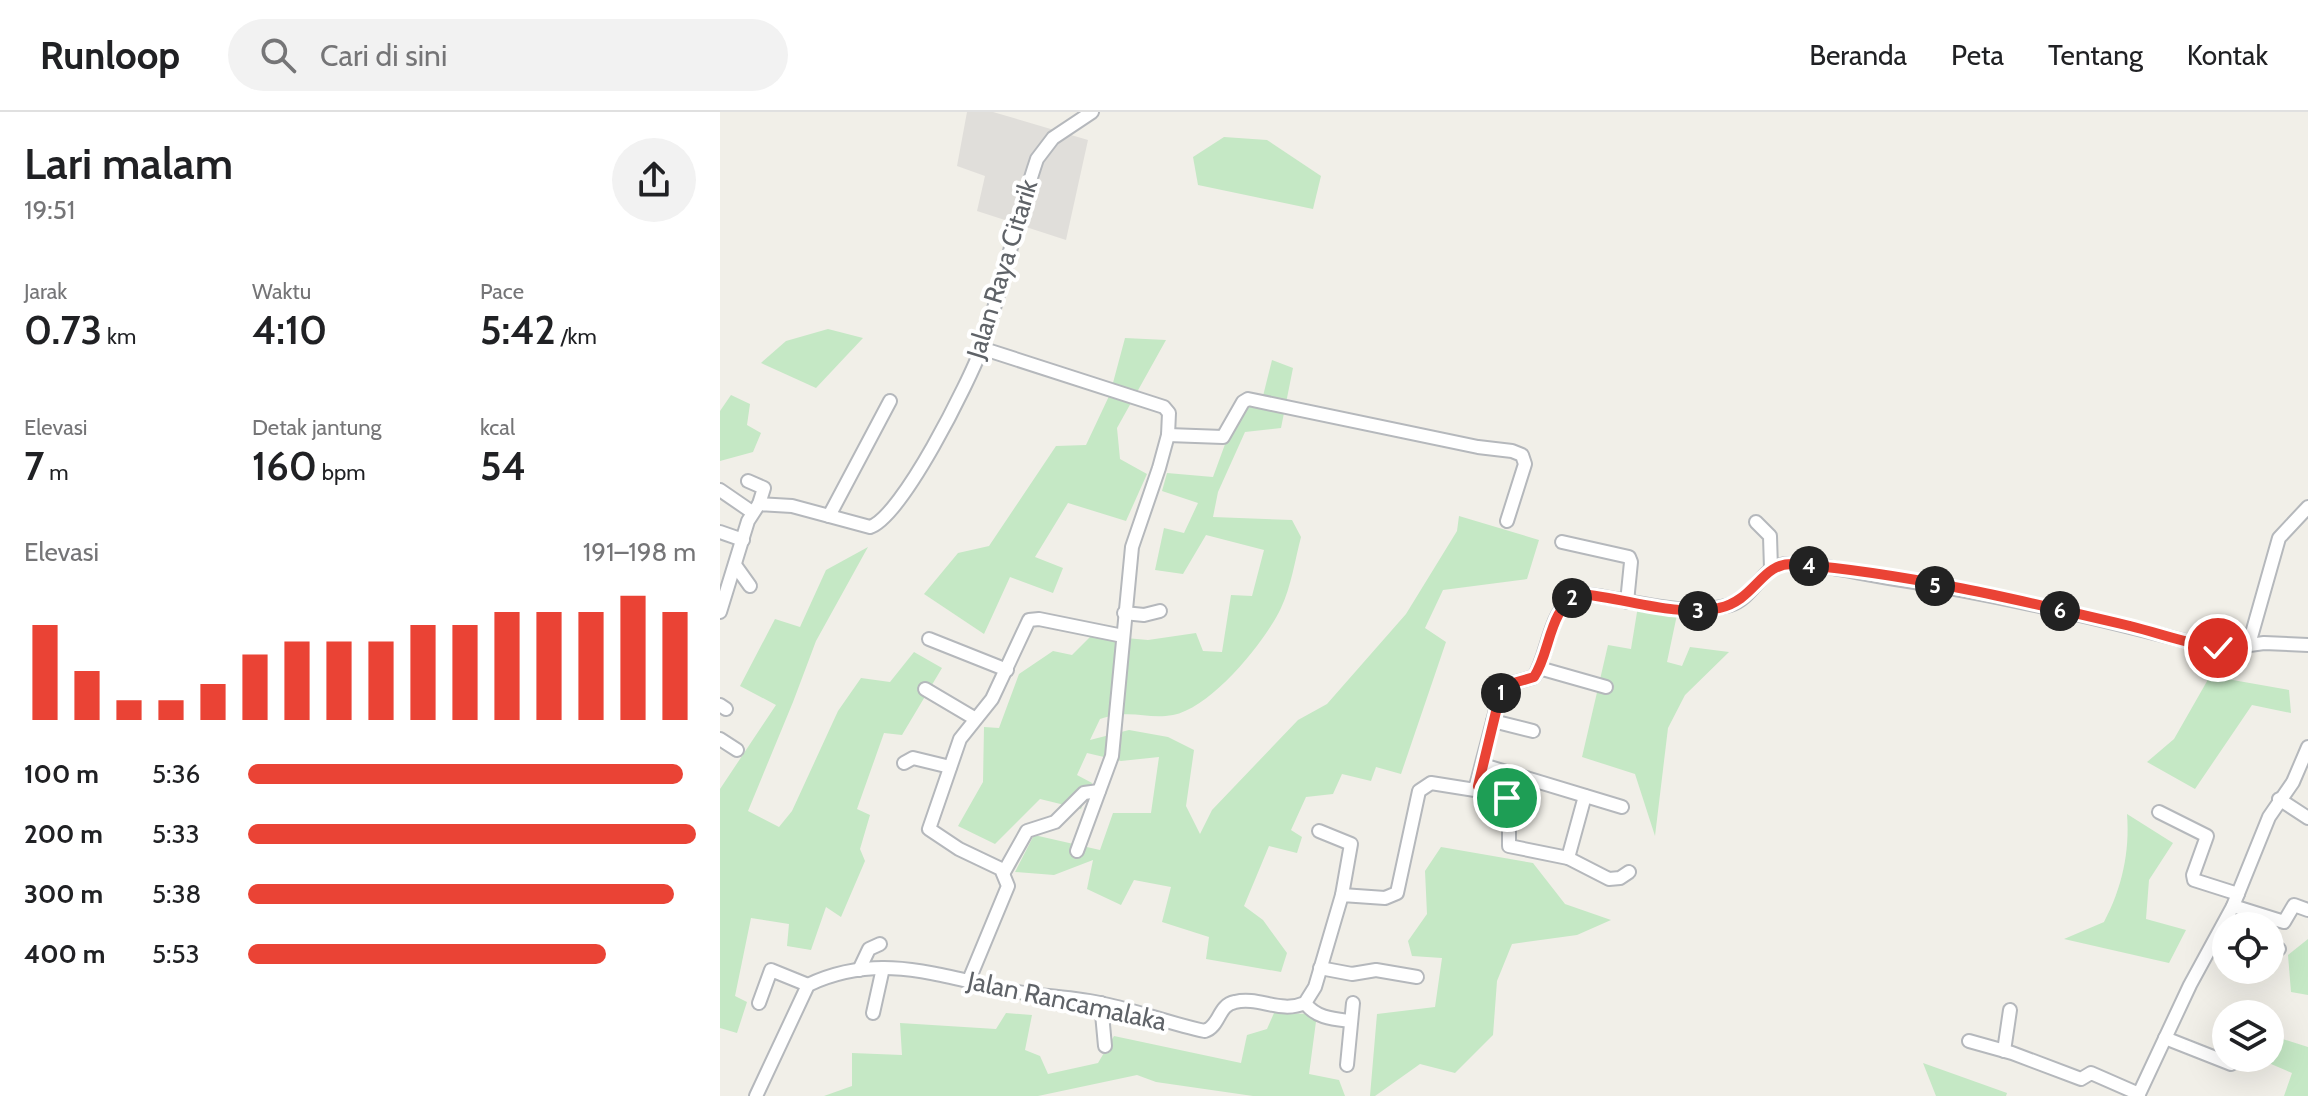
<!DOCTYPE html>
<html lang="id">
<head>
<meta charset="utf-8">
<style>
	body { margin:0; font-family:Cabin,sans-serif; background:#f2f2f2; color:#202124; height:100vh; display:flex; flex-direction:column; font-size:30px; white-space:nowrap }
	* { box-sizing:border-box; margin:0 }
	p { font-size:26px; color:#757577 }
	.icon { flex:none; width:44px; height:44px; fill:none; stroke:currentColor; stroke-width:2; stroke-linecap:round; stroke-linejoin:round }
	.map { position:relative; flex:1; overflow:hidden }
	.drawer { display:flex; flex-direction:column; background:#fff; width:720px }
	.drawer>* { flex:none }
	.tools { position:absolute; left:1492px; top:800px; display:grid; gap:16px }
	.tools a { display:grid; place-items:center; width:72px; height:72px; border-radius:50%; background:#fff; box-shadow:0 8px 32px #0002; font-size:40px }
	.pin { position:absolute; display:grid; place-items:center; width:68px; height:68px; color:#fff; margin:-34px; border:4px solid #fff; border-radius:50%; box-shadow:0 2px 8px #0007 }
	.km { position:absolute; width:40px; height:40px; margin:-20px; border-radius:50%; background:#222; color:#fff; font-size:22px; line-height:40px; text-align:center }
	.round { display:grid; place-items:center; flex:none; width:84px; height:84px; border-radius:42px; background:#f2f2f2 }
	.headline { display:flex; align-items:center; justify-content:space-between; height:136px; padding:0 24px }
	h1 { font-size:44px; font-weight:600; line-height:60px }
	.stats { display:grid; grid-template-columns:repeat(3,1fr); gap:12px; height:136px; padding:8px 24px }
	.stats div { display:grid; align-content:center }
	.stats b { font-size:40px; font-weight:600 }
	.stats small { font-size:22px; font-weight:400 }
	.stats p { font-size:22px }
	.chart { height:224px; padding:16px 24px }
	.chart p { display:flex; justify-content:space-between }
	.chart svg { width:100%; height:144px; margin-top:8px; stroke:#ea4335; stroke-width:6 }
	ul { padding:0 24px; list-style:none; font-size:26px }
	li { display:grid; grid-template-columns:128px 96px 1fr; align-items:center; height:60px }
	li i { height:20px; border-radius:10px; background:#ea4335 }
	header { display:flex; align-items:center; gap:48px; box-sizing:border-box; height:112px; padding:0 40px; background:#fff; border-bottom:2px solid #e0e0e0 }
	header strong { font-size:38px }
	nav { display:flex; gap:44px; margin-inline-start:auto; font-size:28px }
	.search { width:560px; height:72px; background:#f2f2f2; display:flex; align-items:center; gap:20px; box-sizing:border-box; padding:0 28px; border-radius:44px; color:#757577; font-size:30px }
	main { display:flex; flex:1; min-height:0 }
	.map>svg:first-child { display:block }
	.industrial { fill:#e0deda }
	.green { fill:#c5e8c5 }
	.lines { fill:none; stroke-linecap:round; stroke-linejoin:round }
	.minor-casing { stroke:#b5b8bc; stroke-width:16 }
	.minor { stroke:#fff; stroke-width:12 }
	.route-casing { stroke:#fff; stroke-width:16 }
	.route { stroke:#ea4335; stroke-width:10 }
	.labels { text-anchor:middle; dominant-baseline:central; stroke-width:8; stroke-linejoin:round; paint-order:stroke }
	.street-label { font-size:26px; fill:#5f6368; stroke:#fff }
</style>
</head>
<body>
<header>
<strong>Runloop</strong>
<div class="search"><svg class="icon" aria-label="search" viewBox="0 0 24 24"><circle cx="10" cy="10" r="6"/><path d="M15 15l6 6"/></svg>Cari di sini</div>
<nav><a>Beranda</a><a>Peta</a><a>Tentang</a><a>Kontak</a></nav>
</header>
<main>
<section class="drawer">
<div class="headline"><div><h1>Lari malam</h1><p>19:51</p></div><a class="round"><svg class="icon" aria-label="share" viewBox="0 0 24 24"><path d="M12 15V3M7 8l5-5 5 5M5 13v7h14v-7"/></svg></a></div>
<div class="stats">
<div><p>Jarak</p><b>0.73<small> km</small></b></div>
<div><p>Waktu</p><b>4:10</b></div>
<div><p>Pace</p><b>5:42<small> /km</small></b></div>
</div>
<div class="stats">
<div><p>Elevasi</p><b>7<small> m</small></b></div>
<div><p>Detak jantung</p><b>160<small> bpm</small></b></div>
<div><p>kcal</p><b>54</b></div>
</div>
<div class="chart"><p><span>Elevasi</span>191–198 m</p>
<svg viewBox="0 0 160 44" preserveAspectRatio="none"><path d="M5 44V15M15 44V29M25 44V38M35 44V38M45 44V33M55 44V24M65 44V20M75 44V20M85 44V20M95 44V15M105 44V15M115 44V11M125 44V11M135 44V11M145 44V6M155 44V11"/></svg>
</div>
<ul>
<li><b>100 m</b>5:36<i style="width:97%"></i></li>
<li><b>200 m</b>5:33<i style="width:100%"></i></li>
<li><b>300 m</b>5:38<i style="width:95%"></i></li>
<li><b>400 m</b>5:53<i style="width:80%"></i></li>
</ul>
</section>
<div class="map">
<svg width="1588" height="984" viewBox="0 0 1588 984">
	<rect width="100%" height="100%" fill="#f1efe8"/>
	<path class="industrial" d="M247,0H273L368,28L346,128L257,99L265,64L237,54Z"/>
	<g class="green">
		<path d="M504,25L547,28L601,64L593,97L478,73L473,45Z"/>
		<path d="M108,217L143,226L96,276L41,251L66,229Z"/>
		<path d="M405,226L446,228L397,316L400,347L427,362L406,409L348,391L315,445L343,456L333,481L290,465L264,522L204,482L238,441L269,434L336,334L366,333L390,282Z"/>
		<path d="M552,248L573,256L561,316L525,320L498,380L493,405L572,408L581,425C575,448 571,475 561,496C545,530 491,596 453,603C426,608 412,596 380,607L370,628L409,618L448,625L474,638L466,694L480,722L492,698L578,608L607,592L686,502L737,419L739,404L819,428L807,467L723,478L705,516L726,530L681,662L656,655L651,669L622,662L613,682L586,685L571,718L582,725L577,741L549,734L524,794L543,808L567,841L561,860L486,847L489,825L442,810L451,775L414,768L401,793L367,777L373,748L334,763L295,760L314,723L380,738L393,701H431L439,645L401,649L367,641L357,663L372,671L361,697L320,687L275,732L238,714L263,670L264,615L279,616L299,562L333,539L352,543L372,523L428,528L476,521L483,539L502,540L511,483L532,484L544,438L486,423L463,462L435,458L444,416L464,421L478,391L442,379L447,361L493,365L519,294L542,288Z"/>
		<path d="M11,283L30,292L27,313L41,321L33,340L0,349V299Z"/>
		<path d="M148,435L96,529L73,590L28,699L59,715L72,699L118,599L141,566L170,570L194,540L222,556L182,623L164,621L137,697L150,703L140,737L145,749L121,805L106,795L91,838L67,834L69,812L31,806L15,884L27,890L17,921L0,916V677L56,593L20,574L55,507L80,515L106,458Z"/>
		<path d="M918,494L958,498L947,550L962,554L970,535L1009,540L965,583L948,616L935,724L915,662L862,645L888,533L911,537Z"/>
		<path d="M1490,564L1569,578L1571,601L1532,593L1475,677L1427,650L1454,627Z"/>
		<path d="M1407,702L1453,731L1429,768L1426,807L1466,818L1449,851L1344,827L1384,810C1402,776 1410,740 1407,702Z"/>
		<path d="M721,735L813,751L845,792L891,808L857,823L792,832L777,869L773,923L735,961L700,952L655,984H650L657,902L715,895L722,846L692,844L688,829L707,802L705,759Z"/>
		<path d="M1588,827V883L1571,880L1568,843Z"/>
		<path d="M286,901L312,903L305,938L320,944L328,962L378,951L394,924L521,951L527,923L547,917L554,901L597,902L589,962L619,968L625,984H533L436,970L417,963L318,984H104L132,974V941L182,943L180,911L276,917Z"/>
		<path d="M1550,923L1588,935V984H1564L1572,961L1544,949L1550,946Z"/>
		<path d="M1203,951L1287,981L1286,984H1216Z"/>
	</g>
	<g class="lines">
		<defs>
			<g id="minor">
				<path d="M261,236L444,295L449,301L448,323L439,356L412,435L392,644L357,739"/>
				<path d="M448,323L503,325L523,290L528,287L758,335L792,339L802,343L805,352L787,409"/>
				<path d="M28,369L44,376L39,392"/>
				<path d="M0,378L32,400"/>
				<path d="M109,404L170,289"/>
				<path d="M1036,410L1050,424L1051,457"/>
				<path d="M0,420L23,428"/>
				<path d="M842,430L909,445L911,450L907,490"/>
				<path d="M15,453L30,474"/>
				<path d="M0,500L28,409L39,392L72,394L150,415C182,405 249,270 262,235C283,173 296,109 317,47L333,26L372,0"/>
				<path d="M404,501L424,503L440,499"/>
				<path d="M209,527L287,558"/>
				<path d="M1529,532L1559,426L1588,395"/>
				<path d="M819,556L886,575"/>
				<path d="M205,577L254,606"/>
				<path d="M0,593L6,597"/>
				<path d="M773,609L813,619"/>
				<path d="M0,627L17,638"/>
				<path d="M184,651L193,646L230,655"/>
				<path d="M763,653L902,695"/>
				<path d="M758,674L789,688V734L848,746L889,767L900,766L909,760"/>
				<path d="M1559,687L1588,706"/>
				<path d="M1439,700L1487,724L1473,763L1474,768L1518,782"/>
				<path d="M599,719L631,732L622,783"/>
				<path d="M848,746L865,684"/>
				<path d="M284,760L307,719L335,710L364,681L379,679"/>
				<path d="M1513,794L1564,810L1574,793L1588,798"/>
				<path d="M1550,834L1559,837"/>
				<path d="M600,856L632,862L656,858L697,865"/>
				<path d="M139,858L149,837L160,832"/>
				<path d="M249,868L288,774L281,757L239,737L209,717L240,627L272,587L309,508L319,507L403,524"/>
				<path d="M39,891L51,858L88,873"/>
				<path d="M381,891L385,934"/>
				<path d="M585,891C596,906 613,907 630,909"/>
				<path d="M153,901L163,856"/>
				<path d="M1445,926L1511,952"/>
				<path d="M1249,929L1292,941L1361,967L1371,961L1419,982"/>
				<path d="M1284,939L1290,898"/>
				<path d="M627,953L633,891"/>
				<path d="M36,984L88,873C162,838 224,866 298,880C327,885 356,885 384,892C418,899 451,912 485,919C500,914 498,893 515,890C539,884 560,902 585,891L595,875L622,783L665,786L677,781L699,679L711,671L755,678L781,579L790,572L814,565C830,540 828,495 860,482C911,486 959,507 1010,493C1034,486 1042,453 1067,452C1100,451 1136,461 1169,466C1277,482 1383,507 1488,535L1508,536L1544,531L1588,533"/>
				<path d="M1418,984L1470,873L1513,794L1549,705L1573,670L1588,635"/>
			</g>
		</defs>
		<use href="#minor" class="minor-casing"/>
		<use href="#minor" class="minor"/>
	</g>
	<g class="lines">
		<defs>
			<path id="route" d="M787,686L758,674L781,579L790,572L814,565C831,540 828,496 860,482C907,486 952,505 999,496C1036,488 1041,450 1074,452C1186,461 1300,488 1410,514C1439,521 1468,532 1498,536"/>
		</defs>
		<use href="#route" class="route-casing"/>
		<use href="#route" class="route"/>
	</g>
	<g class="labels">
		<g class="street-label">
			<text transform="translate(282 157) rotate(-73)">Jalan Raya Citarik</text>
			<text transform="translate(347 889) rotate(12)">Jalan Rancamalaka</text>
		</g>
	</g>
</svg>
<div class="tools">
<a><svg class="icon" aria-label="locate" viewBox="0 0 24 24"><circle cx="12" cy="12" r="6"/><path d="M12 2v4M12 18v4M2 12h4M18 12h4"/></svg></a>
<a><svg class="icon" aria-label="layers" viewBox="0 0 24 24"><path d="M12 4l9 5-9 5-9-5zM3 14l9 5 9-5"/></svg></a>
</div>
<div class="pin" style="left:787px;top:686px;background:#1e9e55"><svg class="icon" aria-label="arrive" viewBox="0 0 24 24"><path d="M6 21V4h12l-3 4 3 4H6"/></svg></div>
<div class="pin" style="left:1498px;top:536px;background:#d93025"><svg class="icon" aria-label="check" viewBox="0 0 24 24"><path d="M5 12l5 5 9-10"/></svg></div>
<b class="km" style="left:781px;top:581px">1</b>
<b class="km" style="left:852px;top:486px">2</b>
<b class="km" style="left:978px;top:499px">3</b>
<b class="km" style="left:1089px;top:454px">4</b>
<b class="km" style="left:1215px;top:474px">5</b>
<b class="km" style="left:1340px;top:499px">6</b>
</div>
</main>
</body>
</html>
